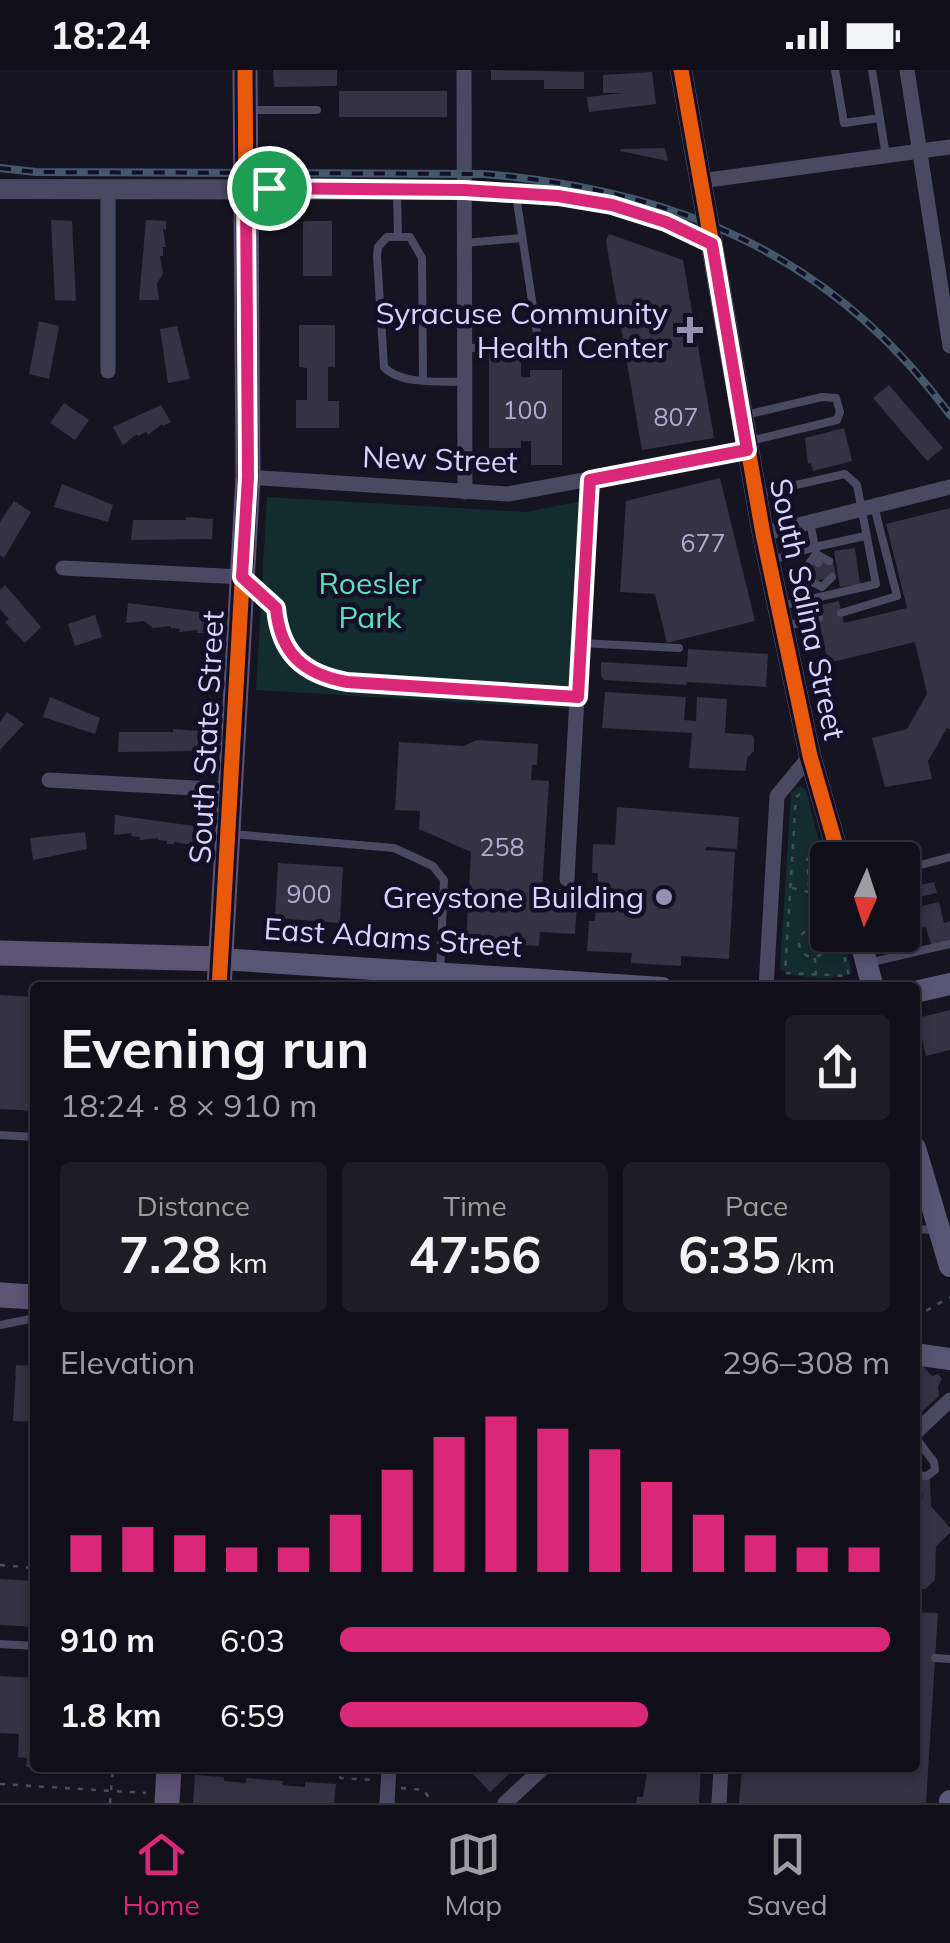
<!DOCTYPE html>
<html lang="en">
<head>
<meta charset="utf-8">
<style>
	body { margin:0; font-family:Mulish,sans-serif; background:#1e1d26; color:#f1f3f6; height:100vh; display:flex; flex-direction:column; font-size:38px; white-space:nowrap }
	* { box-sizing:border-box; margin:0 }
	p { font-size:32px; color:#9c9ca2 }
	.icon { flex:none; width:55px; height:55px; fill:none; stroke:currentColor; stroke-width:2; stroke-linecap:round; stroke-linejoin:round }
	.map { position:relative; flex:1; overflow:hidden }
	.sheet { position:absolute; left:30px; top:912px; width:890px; height:790px; display:flex; flex-direction:column; background:#100f19; border-radius:10px; box-shadow:0 5px 15px #0003,0 0 0 2px #302f38 }
	.sheet>* { flex:none }
	.needle { width:65px; rotate:183deg }
	.tools { position:absolute; left:810px; top:772px; display:grid; gap:20px }
	.tools a { display:grid; place-items:center; width:110px; height:110px; border-radius:10px; background:#100f19; box-shadow:0 5px 15px #0003,0 0 0 2px #302f38; font-size:50px }
	.pin { position:absolute; display:grid; place-items:center; width:85px; height:85px; color:#fff; margin:-42px; border:5px solid #fff; border-radius:50%; box-shadow:0 2px 10px #0007 }
	.round { display:grid; place-items:center; flex:none; width:105px; height:105px; border-radius:10px; background:#1e1d26 }
	.summary { display:flex; align-items:center; justify-content:space-between; height:170px; padding:0 30px }
	h1 { font-size:55px; font-weight:700; line-height:75px }
	.metrics { display:grid; grid-template-columns:repeat(3,1fr); gap:15px; height:170px; padding:10px 30px }
	.metrics div { display:grid; align-content:center; border-radius:10px; background:#1e1d26; text-align:center }
	.metrics b { font-size:50px; font-weight:700 }
	.metrics small { font-size:28px; font-weight:400 }
	.metrics p { font-size:28px }
	.chart { height:280px; padding:20px 30px }
	.chart p { display:flex; justify-content:space-between }
	.chart svg { width:100%; height:180px; margin-top:10px; stroke:#db2777; stroke-width:6 }
	ul { padding:0 30px; list-style:none; font-size:32px }
	li { display:grid; grid-template-columns:160px 120px 1fr; align-items:center; height:75px }
	li i { height:25px; border-radius:12px; background:#db2777 }
	.status { display:flex; justify-content:space-between; align-items:center; height:70px; padding:0 50px; background:#100f19; direction:ltr }
	.status svg { height:28px; fill:currentColor }
	.dock { display:flex; justify-content:space-around; align-items:center; height:140px; border-top:2px solid #302f38; background:#100f19; font-size:28px; color:#9c9ca2 }
	.dock a { display:grid; justify-items:center; gap:5px }
	.dock .on { color:#db2777 }
	.map>svg:first-child { display:block }
	.green { fill:#132c2d }
	.building { fill:#343243 }
	.lines { fill:none; stroke-linecap:round; stroke-linejoin:round }
	.path { stroke:#44505f; stroke-width:2.5; stroke-dasharray:5 8; stroke-linecap:butt }
	.service { stroke:#4a4962; stroke-width:8 }
	.minor { stroke:#4a4962; stroke-width:15 }
	.tertiary { stroke:#4a4962; stroke-width:20 }
	.secondary { stroke:#575674; stroke-width:22 }
	.primary { stroke:#5e5373; stroke-width:25 }
	.rail-casing { stroke:#43596b; stroke-width:8 }
	.rail { stroke:#130f26; stroke-width:4; stroke-dasharray:11; stroke-linecap:butt }
	.cycleway-casing { stroke:#130f26; stroke-width:21 }
	.cycleway { stroke:#e8590c; stroke-width:15 }
	.route-casing { stroke:#fff; stroke-width:20 }
	.route { stroke:#db2777; stroke-width:12 }
	.poi-dot { fill:#9591b1; stroke:#130f26; stroke-width:4 }
	.labels { text-anchor:middle; dominant-baseline:central; stroke-width:9; stroke-linejoin:round; paint-order:stroke }
	.number-label { font-size:25px; fill:#b0acd0 }
	.poi-label { font-size:30px; fill:#d9d4ff; stroke:#130f26; text-anchor:end }
	.street-label { font-size:30px; fill:#d9d4ff; stroke:#130f26 }
	.park-label { font-size:30px; fill:#5fe0c0; stroke:#130f26 }
</style>
</head>
<body>
<div class="status"><b>18:24</b><svg viewBox="0 0 49 12"><path d="M0 12V9h3v3zM5 12V6h3v6zM10 12V3h3v9zM15 12V0h3v12zM26 1h20v11H26zM47 4h2v5h-2z"/></svg></div>
<div class="map">
<svg width="950" height="1733" viewBox="0 0 950 1733">
	<rect width="100%" height="100%" fill="#161421"/>
	<g class="green">
		<path d="M267,427L526,442L582,431L571,639L256,620Z"/>
		<path d="M800,716L806,719L827,805L828,865H842L852,902C838,912 793,909 780,899L791,722Z"/>
	</g>
	<g class="building">
		<path d="M273,0H337V16L274,17Z"/>
		<path d="M491,0L584,2V19H544V10H491Z"/>
		<path d="M652,2L656,34L589,42L587,27L624,23H603V5Z"/>
		<rect x="339" y="21" width="108" height="26"/>
		<path d="M665,78L668,91L620,81V79Z"/>
		<path d="M51,150L72,151L76,231L55,230Z"/>
		<path d="M146,150L166,151V160L163,159L166,177H163V186H160L163,204L157,213L159,230H139Z"/>
		<rect x="303" y="151" width="29" height="55"/>
		<path d="M609,164L683,190L714,368L642,380L606,171Z"/>
		<path d="M39,251L59,256L49,309L29,304Z"/>
		<path d="M299,255H335V297H328V331H339V358H296V330H307V298L299,297Z"/>
		<path d="M177,256L190,309L168,313L160,259Z"/>
		<path d="M489,284H521V307H530V300H562V395H531V371H521V378H489Z"/>
		<path d="M889,315L943,378L927,391L873,328Z"/>
		<path d="M64,333L89,350L75,370L50,353Z"/>
		<path d="M161,335L171,352L163,356L162,354L148,365L146,362L138,366L137,364L123,375L113,357Z"/>
		<path d="M844,358L852,391L813,401L811,393L808,394L805,368Z"/>
		<path d="M720,408L755,551L667,573L655,524L620,522L626,431Z"/>
		<path d="M62,414L113,435L108,452L54,437Z"/>
		<path d="M14,431L31,442L4,488L0,485V452Z"/>
		<path d="M950,438V659L947,658L928,691L932,709L885,717L872,668L907,659L927,624L915,572L828,593L816,536L839,531L844,553L907,538L886,454Z"/>
		<path d="M186,447L213,449L212,469L131,470L133,450H186Z"/>
		<path d="M855,478L860,514L840,517L834,481Z"/>
		<path d="M833,490L836,507L807,512L804,495Z"/>
		<path d="M5,515L41,557L25,573L5,552L9,549L0,539V520Z"/>
		<path d="M128,533L207,543L206,563H197L198,560L179,562L180,559L171,558V556L153,558L144,551L126,553Z"/>
		<path d="M95,545L102,567L75,576L68,554Z"/>
		<path d="M688,579L768,584L766,617L687,612L686,615L604,610L601,606V592L687,597Z"/>
		<path d="M605,622L686,627L684,650L696,651L697,627L727,629L725,663L752,665L754,668V681L747,688L746,701L689,698L692,663L602,658Z"/>
		<path d="M50,627L100,648L95,664L43,647Z"/>
		<path d="M7,642L24,654L0,680V652Z"/>
		<path d="M173,659L200,661L198,681L118,682L119,662H173Z"/>
		<path d="M477,670L538,674L537,695H532L531,710L549,711L542,818L578,820L575,864L540,862L539,876L466,872L471,782L419,759L420,741L395,740L399,672L464,676Z"/>
		<path d="M617,737L739,747L737,779L706,777L705,780L735,782L729,889L681,886V896L631,893L632,883L587,881L589,851H595L598,803H592L593,774L615,775Z"/>
		<path d="M115,745L194,756L193,775L174,772V774H167V771L158,770V768L140,770V767L131,766L132,763L114,765Z"/>
		<path d="M85,762L87,779L33,790L30,768Z"/>
		<path d="M278,793L343,797L340,853L275,848Z"/>
		<path d="M934,812L937,823L915,828L917,837L939,832L944,853L950,851V871L931,875L926,857L902,862V819Z"/>
		<path d="M0,925L35,927V1041L0,1039Z"/>
		<path d="M950,940V980L926,986L917,948Z"/>
		<path d="M915,1294L922,1295L932,1306L938,1304L942,1309L938,1316L939,1326L915,1348Z"/>
		<path d="M16,1295L35,1296V1352L13,1351Z"/>
		<path d="M930,1408L931,1436L950,1458V1463L936,1476L935,1510L925,1519L915,1518V1419L923,1428L920,1409Z"/>
		<path d="M0,1509L35,1511V1557L0,1555Z"/>
		<path d="M915,1542L938,1543L926,1733H739L742,1698H915Z"/>
		<path d="M0,1606L35,1608V1697H26L27,1688L18,1687L19,1664L0,1663Z"/>
		<path d="M467,1698H509L512,1701L490,1722Z"/>
		<path d="M648,1698H701L699,1733H636L637,1727H643Z"/>
		<path d="M195,1705L224,1707V1711L246,1713V1708L283,1711L282,1715L305,1717V1712L336,1714L334,1733H193Z"/>
	</g>
	<g class="lines">
		<g class="path">
			<path d="M262,526L275,537L278,560L286,578L324,608L561,626"/>
			<path d="M800,724L796,727L785,903L849,906L839,865"/>
			<path d="M816,777L828,821"/>
			<path d="M792,818L809,822L826,817"/>
			<circle cx="813" cy="873" r="14"/>
			<path d="M813,869L807,789L819,786"/>
			<path d="M814,875L816,904"/>
			<path d="M915,1247L950,1227"/>
			<path d="M0,1495L35,1498"/>
			<path d="M289,1698L328,1700L341,1708L372,1710"/>
			<path d="M0,1714L146,1723"/>
			<path d="M401,1718L424,1720L432,1733"/>
			<path d="M110,1733L113,1698"/>
		</g>
		<g class="service">
			<path d="M835,0L844,53L880,48"/>
			<path d="M872,0L886,86"/>
			<path d="M252,40H317"/>
			<path d="M397,124L398,165"/>
			<path d="M464,173L522,168"/>
			<path d="M464,278L523,277L535,271L537,264L516,125"/>
			<path d="M423,309L422,188L410,167H387L378,177L377,186L384,297C400,315 442,311 465,312"/>
			<path d="M745,345L822,327L836,328L840,342L837,350L750,371"/>
			<path d="M760,423L845,404L857,415L876,514L781,536"/>
			<path d="M810,453L815,477L865,466"/>
			<path d="M773,490L815,477L818,493"/>
			<path d="M808,495L816,484L829,491"/>
			<path d="M810,511L822,517L832,507"/>
			<path d="M841,543L897,526L874,436"/>
			<path d="M787,556L819,548"/>
			<path d="M581,573L679,578"/>
			<path d="M232,764L394,778L433,796L444,810L440,902"/>
			<path d="M902,800L950,787"/>
			<path d="M872,892L950,874"/>
			<path d="M0,1065L35,1067"/>
			<path d="M916,1159L936,1160"/>
			<path d="M0,1255L35,1248"/>
			<path d="M915,1367L934,1392L935,1400L927,1406L915,1405"/>
			<path d="M0,1574L35,1576"/>
			<path d="M935,1588L950,1589"/>
		</g>
		<g class="minor">
			<path d="M464,0L465,422"/>
			<path d="M907,0L950,276"/>
			<path d="M701,111L950,77"/>
			<path d="M108,119V301"/>
			<path d="M248,407L508,424L747,380"/>
			<path d="M763,464L950,417"/>
			<path d="M63,498L242,507"/>
			<path d="M49,710L230,720"/>
			<path d="M567,809L589,409"/>
			<path d="M766,918L777,726L810,686"/>
			<path d="M915,1363L950,1330"/>
			<path d="M387,1733L389,1698"/>
			<path d="M505,1733L543,1698"/>
			<path d="M719,1733L721,1698"/>
		</g>
		<path class="tertiary" d="M0,119L452,120L559,125L612,135L666,152L712,173"/>
		<g class="secondary">
			<path d="M681,0L763,464L810,686L840,790"/>
			<path d="M859,865L873,918"/>
			<path d="M221,889L662,918"/>
			<path d="M915,922L950,914"/>
			<path d="M915,1078L950,1196"/>
			<path d="M915,1284L950,1289"/>
			<path d="M950,1733V1731"/>
		</g>
		<g class="primary">
			<path d="M0,883L221,889"/>
			<path d="M219,918L248,407L245,0"/>
			<path d="M0,1225L35,1227"/>
			<path d="M167,1733L169,1698"/>
		</g>
		<defs>
			<path id="rail" d="M0,98L36,102L484,104C677,120 833,185 950,345"/>
		</defs>
		<use href="#rail" class="rail-casing"/>
		<use href="#rail" class="rail"/>
		<defs>
			<g id="cycleway">
				<path d="M681,0L763,464L810,686L840,790"/>
				<path d="M219,918L248,407L245,0"/>
			</g>
		</defs>
		<use href="#cycleway" class="cycleway-casing"/>
		<use href="#cycleway" class="cycleway"/>
	</g>
	<g class="lines">
		<defs>
			<path id="route" d="M246,118L464,120L558,126L612,135L666,152L712,174L747,380L590,410L578,627L347,612C303,604 280,583 276,538L242,507L248,407Z"/>
		</defs>
		<use href="#route" class="route-casing"/>
		<use href="#route" class="route"/>
	</g>
	<g class="poi-dot">
		<path d="M685 245h10v10h10v10h-10v10h-10v-10h-10v-10h10z"/>
		<circle cx="664" cy="827" r="10"/>
	</g>
	<g class="labels">
		<g class="number-label">
			<text x="525" y="339">100</text>
			<text x="676" y="346">807</text>
			<text x="703" y="472">677</text>
			<text x="502" y="776">258</text>
			<text x="309" y="823">900</text>
		</g>
		<g class="poi-label">
			<text x="668" y="243">Syracuse Community<tspan x="668" dy="34">Health Center</tspan></text>
			<text x="644" y="827">Greystone Building</text>
		</g>
		<g class="street-label">
			<text transform="translate(440 389) rotate(2)">New Street</text>
			<text transform="translate(808 539) rotate(78)">South Salina Street</text>
			<text transform="translate(206 667) rotate(-87)">South State Street</text>
			<text transform="translate(393 867) rotate(4)">East Adams Street</text>
		</g>
		<g class="park-label">
			<text x="370" y="513">Roesler<tspan x="370" dy="34">Park</tspan></text>
		</g>
	</g>
</svg>
<div class="tools">
<a><svg class="needle" viewBox="-14 -14 28 28"><path d="M0-13l5 13h-10z" fill="#e53935"/><path d="M0 13l5-13h-10z" fill="#9c9ca2"/></svg></a>
</div>
<div class="pin" style="left:269px;top:118px;background:#1e9e55"><svg class="icon" aria-label="arrive" viewBox="0 0 24 24"><path d="M6 21V4h12l-3 4 3 4H6"/></svg></div>
<section class="sheet">
<div class="summary"><div><h1>Evening run</h1><p>18:24 · 8 × 910 m</p></div><a class="round"><svg class="icon" aria-label="share" viewBox="0 0 24 24"><path d="M12 15V3M7 8l5-5 5 5M5 13v7h14v-7"/></svg></a></div>
<div class="metrics">
<div><p>Distance</p><b>7.28<small> km</small></b></div>
<div><p>Time</p><b>47:56</b></div>
<div><p>Pace</p><b>6:35<small> /km</small></b></div>
</div>
<div class="chart"><p><span>Elevation</span>296–308 m</p>
<svg viewBox="0 0 160 44" preserveAspectRatio="none"><path d="M5 44V35M15 44V33M25 44V35M35 44V38M45 44V38M55 44V30M65 44V19M75 44V11M85 44V6M95 44V9M105 44V14M115 44V22M125 44V30M135 44V35M145 44V38M155 44V38"/></svg>
</div>
<ul>
<li><b>910 m</b>6:03<i style="width:100%"></i></li>
<li><b>1.8 km</b>6:59<i style="width:56%"></i></li>
</ul>
</section>
</div>
<nav class="dock">
<a class="on"><svg class="icon" aria-label="home" viewBox="0 0 24 24"><path d="M3 11l9-7 9 7M6 9v11h12V9"/></svg>Home</a>
<a><svg class="icon" aria-label="map" viewBox="0 0 24 24"><path d="M3 6l6-2 6 2 6-2v14l-6 2-6-2-6 2zM9 4v14M15 6v14"/></svg>Map</a>
<a><svg class="icon" aria-label="saved" viewBox="0 0 24 24"><path d="M7 4h10v16l-5-4-5 4z"/></svg>Saved</a>
</nav>
</body>
</html>
